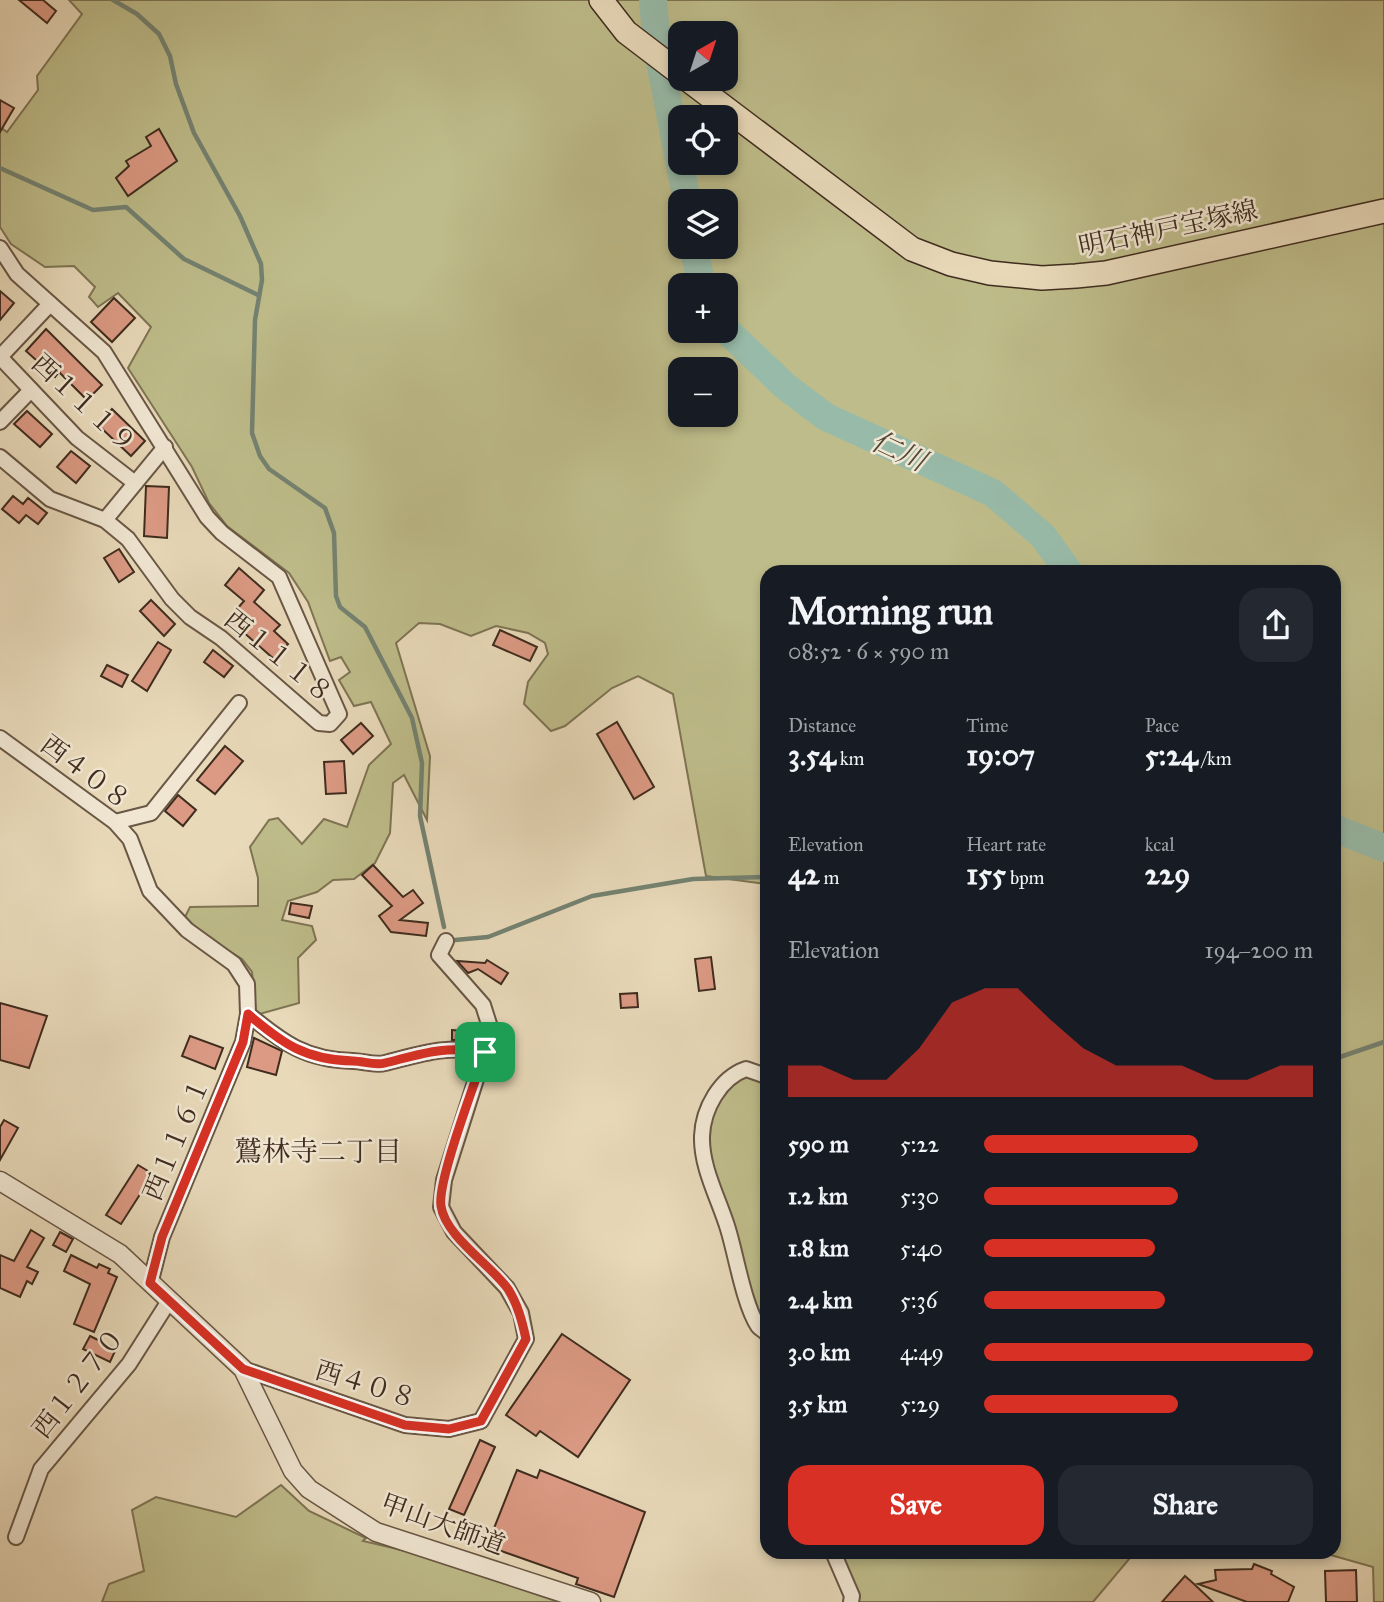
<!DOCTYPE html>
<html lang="en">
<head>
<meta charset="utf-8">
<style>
	body { margin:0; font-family:"IM FELL Great Primer","Noto Serif JP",serif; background:#242831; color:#f1f3f6; height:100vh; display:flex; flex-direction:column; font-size:26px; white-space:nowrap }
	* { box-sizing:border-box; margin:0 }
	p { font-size:23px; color:#9ea1a6 }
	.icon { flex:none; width:38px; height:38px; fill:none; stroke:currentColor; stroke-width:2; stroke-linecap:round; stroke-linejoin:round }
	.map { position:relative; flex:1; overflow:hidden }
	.details { position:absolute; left:760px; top:565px; width:581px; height:994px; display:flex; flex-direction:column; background:#171b24; border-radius:21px; box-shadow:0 4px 10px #0003 }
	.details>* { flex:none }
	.needle { width:46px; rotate:39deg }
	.tools { position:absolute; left:668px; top:21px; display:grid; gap:14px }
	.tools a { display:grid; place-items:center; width:70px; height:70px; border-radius:14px; background:#171b24; box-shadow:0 4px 10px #0003; font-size:35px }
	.pin { position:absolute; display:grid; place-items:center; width:60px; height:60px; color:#fff; margin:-30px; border-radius:14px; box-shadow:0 4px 10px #0006 }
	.round { display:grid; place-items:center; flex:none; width:74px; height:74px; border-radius:21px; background:#242831 }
	.headline { display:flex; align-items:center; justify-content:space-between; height:119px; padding:0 28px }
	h1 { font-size:38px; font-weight:700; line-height:52px }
	.metrics { display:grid; grid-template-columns:repeat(3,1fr); gap:10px; height:119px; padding:7px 28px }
	.metrics div { display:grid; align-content:center }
	.metrics b { font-size:30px; font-weight:700 }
	.metrics small { font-size:19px; font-weight:400 }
	.metrics p { font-size:19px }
	.chart { height:196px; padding:14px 28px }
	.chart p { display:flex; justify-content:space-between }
	.chart svg { width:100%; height:126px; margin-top:7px; fill:#d93025; opacity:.7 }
	.button { display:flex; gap:14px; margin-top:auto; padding:14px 28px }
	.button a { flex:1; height:80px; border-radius:21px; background:#d93025; color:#fff; font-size:28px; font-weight:700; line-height:80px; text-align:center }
	.button a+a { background:#242831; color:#f1f3f6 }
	ul { padding:0 28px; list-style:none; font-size:23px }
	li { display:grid; grid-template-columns:112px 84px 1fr; align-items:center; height:52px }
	li i { height:18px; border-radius:9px; background:#d93025 }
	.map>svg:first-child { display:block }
	.green { fill:#bebc8a; stroke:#7e7454; stroke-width:2; fill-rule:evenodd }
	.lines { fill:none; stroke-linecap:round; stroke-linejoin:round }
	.stream { stroke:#748271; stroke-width:4.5 }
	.river { stroke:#98bba9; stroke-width:28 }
	.building { fill:#dc9a84; stroke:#3f2c1e; stroke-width:2 }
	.minor-casing { stroke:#695745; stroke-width:18 }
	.tertiary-casing { stroke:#695745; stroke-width:21 }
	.primary-casing { stroke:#3f2c1e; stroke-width:26 }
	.minor { stroke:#f0e6d2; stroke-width:14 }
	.tertiary { stroke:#f0e6d2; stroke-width:18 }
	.primary { stroke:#e8d9b9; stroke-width:23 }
	.route-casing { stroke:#fff; stroke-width:14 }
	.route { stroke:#d93025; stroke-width:9 }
	.labels { text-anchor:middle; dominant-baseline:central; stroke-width:5; stroke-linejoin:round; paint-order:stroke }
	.street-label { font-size:26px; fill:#3f2c1e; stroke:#f0e6d2 }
	.water-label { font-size:28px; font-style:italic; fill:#51493a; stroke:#f0e6d2 }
	.neighbourhood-label { font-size:28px; fill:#3f2c1e; stroke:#f0e6d2 }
</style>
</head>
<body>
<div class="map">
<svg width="1384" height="1602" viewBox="0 0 1384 1602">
	<rect width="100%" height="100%" fill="#e8d9b9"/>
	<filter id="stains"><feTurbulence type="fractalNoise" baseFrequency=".00286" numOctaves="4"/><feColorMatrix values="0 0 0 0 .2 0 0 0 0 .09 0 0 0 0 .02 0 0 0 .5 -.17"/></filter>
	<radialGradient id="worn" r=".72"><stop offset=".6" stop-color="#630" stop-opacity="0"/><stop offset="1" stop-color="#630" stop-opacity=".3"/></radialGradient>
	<g class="green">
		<path d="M69,0H1384V1602H1374L1373,1567L1320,1552H1334V572H766V884L706,876L673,694L638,676L612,688L565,726L551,731L524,704L528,682L548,654L545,643L528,633L496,626L471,636L440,624L419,623L396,643L430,756L427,820L404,775L393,783L390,833L375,863L354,879L333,880L317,892L288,901L282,920L312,926L316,940L298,958L299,1003L256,1015L252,972L242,959L182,923L190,907L258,906V878L250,847L269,820L278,818L302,844L324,819L347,827L369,765L391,744L371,702L354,706L339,680L350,672L341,657L330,661L308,602L289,573L227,526L209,503L192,467L128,368L151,327L118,293L98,307L89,297L95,287L74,266L45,267L11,244L0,227V127L7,132L38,90L37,76L82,14ZM681,33H726V79H681ZM681,117H726V163H681ZM681,201H726V247H681ZM681,285H726V331H681ZM681,369H726V415H681Z"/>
		<path d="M747,1074L766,1083V1324C754,1311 714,1185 710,1161C708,1147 707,1133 711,1119C717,1097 729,1087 747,1074Z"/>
		<path d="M281,1485L309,1511L366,1538L363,1541L410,1552L559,1602H102L109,1584L144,1571L132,1510L156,1497L236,1517Z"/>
		<path d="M838,1552H1135L1093,1602H856Z"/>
	</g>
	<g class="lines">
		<g class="stream">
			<path d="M113,0L137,14L159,34L170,56L176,84L194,133L240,216L261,264L262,280L255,320L252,433L260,456L269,469L325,508L334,533L336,596L340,607L365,627L412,718L422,763L420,816L444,927"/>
			<path d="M0,168L93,210L126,207L184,259L258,295"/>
			<path d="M455,940L488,937L592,896L693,879L766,877"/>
			<path d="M1334,1059L1384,1042"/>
		</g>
		<g class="river">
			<path d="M653,0L657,46L687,201"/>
			<path d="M693,247L702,285"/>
			<path d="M726,330L785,386L826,417L993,493L1043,536L1069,572"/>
			<path d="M1334,828L1384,848"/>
		</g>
	</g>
	<g class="building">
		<path d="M19,0H43L56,11L47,23Z"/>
		<path d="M0,100L14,108L0,132Z"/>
		<path d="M159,129L177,161L128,196L116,178L129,166L126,161L151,146L146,137Z"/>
		<path d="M0,291L14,303L0,320Z"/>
		<path d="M114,298L135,318L112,342L91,322Z"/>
		<path d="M46,329L102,385L87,400L59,372L55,377L26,351Z"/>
		<path d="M112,409L145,441L131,456L98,425Z"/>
		<path d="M27,411L52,434L40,447L14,424Z"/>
		<path d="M71,451L90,466L76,483L57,467Z"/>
		<path d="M146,486L169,487L167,538L144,536Z"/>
		<path d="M13,496L23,504L28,498L47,513L38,524L26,515L19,523L2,509Z"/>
		<path d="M119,549L134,572L119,582L104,558Z"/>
		<path d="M239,568L264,590L254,602L280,625L274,631L288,644L274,659L242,631L245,628L231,616L244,601L225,585Z"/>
		<path d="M151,600L175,624L164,636L140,611Z"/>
		<path d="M500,630L537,647L530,661L493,645Z"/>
		<path d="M158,642L171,650L147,691L132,681Z"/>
		<path d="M213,650L233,666L224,677L204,662Z"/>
		<path d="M107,665L128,675L122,687L101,676Z"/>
		<path d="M617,722L654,787L634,799L597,734Z"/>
		<path d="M361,723L373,736L353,754L341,740Z"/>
		<path d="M225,746L243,761L215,794L197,780Z"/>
		<path d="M344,761L346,793L326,794L324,762Z"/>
		<path d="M178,795L196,810L183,826L165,811Z"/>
		<path d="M373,865L403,897L413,890L423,903L400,920L428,923L426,936L391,932L379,916L392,906L362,875Z"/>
		<path d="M291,903L312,906L309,918L289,914Z"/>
		<path d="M711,957L715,989L699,991L695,959Z"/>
		<path d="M487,960L508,973L501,984L478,969L468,973L457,961L485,963Z"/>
		<path d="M637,993L638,1007L621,1008L620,994Z"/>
		<path d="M0,1003L47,1016L29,1068L0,1060Z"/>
		<path d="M452,1030L474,1032L473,1040H452Z"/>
		<path d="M190,1036L223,1048L215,1069L182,1056Z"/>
		<path d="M254,1038L282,1051L276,1075L247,1067Z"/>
		<path d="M4,1120L18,1128L0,1160V1127Z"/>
		<path d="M138,1165L153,1174L121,1224L106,1215Z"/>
		<path d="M31,1230L44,1238L27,1267L38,1272L32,1284L27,1281L20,1297L0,1288V1255L14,1261Z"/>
		<path d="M60,1232L73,1239L66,1252L53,1245Z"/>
		<path d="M71,1255L97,1268L99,1264L110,1269L108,1273L117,1277L94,1332L74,1324L90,1284L64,1271Z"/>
		<path d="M562,1334L630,1380L578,1457L540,1431L536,1436L506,1415Z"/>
		<path d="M90,1336L116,1349L110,1362L83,1349Z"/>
		<path d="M480,1440L495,1447L464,1515L449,1509Z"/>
		<path d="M517,1470L537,1478L540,1470L645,1512L614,1597L576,1584L578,1578L487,1546Z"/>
		<path d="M1254,1564L1272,1571L1271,1574L1294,1587L1288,1602H1247L1198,1584L1216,1580L1215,1570L1252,1569Z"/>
		<path d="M1356,1570L1357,1602H1326L1325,1571Z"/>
		<path d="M1185,1576L1194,1584L1213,1602H1162Z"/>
	</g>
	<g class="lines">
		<defs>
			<g id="minor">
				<path d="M0,248L17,274L104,352L207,517L222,533L279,577L339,714L330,724L319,723L221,638L190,617L172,599L128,539L105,520L50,499L0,457"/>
				<path d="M50,304L0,357L77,438L135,483"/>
				<path d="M0,422L31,390"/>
				<path d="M105,520L165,447"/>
				<path d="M0,738L115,822L130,839L150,891L187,930L234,964L247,984L248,1014C283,1043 306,1060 353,1061C363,1061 375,1066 385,1063C425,1053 442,1046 485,1051"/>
				<path d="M115,822L151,813L239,703"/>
				<path d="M766,1076L746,1069C720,1078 703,1109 702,1136C701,1168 719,1199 728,1229C736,1255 744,1305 758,1326C759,1328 765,1331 766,1333"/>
				<path d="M150,1284L162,1237L243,1042L248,1014"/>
				<path d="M243,1369L405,1425L449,1429L481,1421L526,1339L521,1313L507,1288L454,1232L441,1207L444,1180L485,1051L489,1024L483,1005L439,955L446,941"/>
				<path d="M16,1537L41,1469L129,1364L169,1301"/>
				<path d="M833,1552L852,1596L851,1602"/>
			</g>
			<path id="tertiary" d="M0,1181L120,1254L243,1369L293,1471L309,1489L376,1532L591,1602"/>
			<g id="primary">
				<path d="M601,0L626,32L681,74"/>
				<path d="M687,79L912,249L951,264L990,273L1042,278L1076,276L1106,273L1384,211"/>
			</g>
		</defs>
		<use href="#minor" class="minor-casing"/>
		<use href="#tertiary" class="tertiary-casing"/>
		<use href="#primary" class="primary-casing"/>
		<use href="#minor" class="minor"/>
		<use href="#tertiary" class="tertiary"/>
		<use href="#primary" class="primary"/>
	</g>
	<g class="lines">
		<defs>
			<path id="route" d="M248,1014C283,1044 306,1060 353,1061C363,1061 375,1066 385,1063C425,1053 442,1046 485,1052C476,1081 437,1181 441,1206C445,1236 491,1265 508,1289C518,1305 522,1321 526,1339L481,1421L449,1429L405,1425L243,1369L150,1283L162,1237L243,1042Z"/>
		</defs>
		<use href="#route" class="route-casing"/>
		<use href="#route" class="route"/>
	</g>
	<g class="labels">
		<g class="street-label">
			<text transform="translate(1168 228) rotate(-12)">明石神戸宝塚線</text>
			<text transform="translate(84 403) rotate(43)">西１１１９</text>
			<text transform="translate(279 656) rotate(39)">西１１１８</text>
			<text transform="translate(86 772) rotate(37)">西４０８</text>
			<text transform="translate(176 1139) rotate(-67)">西１１６１</text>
			<text transform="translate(78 1383) rotate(-52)">西１２７０</text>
			<text transform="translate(366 1384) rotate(17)">西４０８</text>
			<text transform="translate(443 1524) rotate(20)">甲山大師道</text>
		</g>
		<g class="water-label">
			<text transform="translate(899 451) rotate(25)">仁川</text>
		</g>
		<g class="neighbourhood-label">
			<text x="318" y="1151">鷲林寺二丁目</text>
		</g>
	</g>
	<rect width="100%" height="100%" filter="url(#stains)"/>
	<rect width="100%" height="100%" fill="url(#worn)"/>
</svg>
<div class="tools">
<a><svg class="needle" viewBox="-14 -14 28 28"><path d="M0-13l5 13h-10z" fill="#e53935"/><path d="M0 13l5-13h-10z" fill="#9ea1a6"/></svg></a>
<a><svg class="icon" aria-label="locate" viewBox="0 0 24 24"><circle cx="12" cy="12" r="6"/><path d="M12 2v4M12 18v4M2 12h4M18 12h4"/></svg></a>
<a><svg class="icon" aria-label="layers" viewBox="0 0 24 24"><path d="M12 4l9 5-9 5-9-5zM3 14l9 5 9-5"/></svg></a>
<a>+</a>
<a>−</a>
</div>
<div class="pin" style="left:485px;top:1052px;background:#1e9e55"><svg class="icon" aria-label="arrive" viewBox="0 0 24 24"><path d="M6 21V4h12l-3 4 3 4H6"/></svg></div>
<section class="details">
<div class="headline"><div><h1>Morning run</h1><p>08:52 · 6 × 590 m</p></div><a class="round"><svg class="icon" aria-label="share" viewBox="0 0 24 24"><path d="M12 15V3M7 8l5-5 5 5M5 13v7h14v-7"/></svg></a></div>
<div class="metrics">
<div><p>Distance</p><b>3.54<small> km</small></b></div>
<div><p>Time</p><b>19:07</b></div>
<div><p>Pace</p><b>5:24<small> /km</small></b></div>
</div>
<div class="metrics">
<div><p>Elevation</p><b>42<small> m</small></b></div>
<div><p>Heart rate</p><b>155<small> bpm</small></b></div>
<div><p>kcal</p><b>229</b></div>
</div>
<div class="chart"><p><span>Elevation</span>194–200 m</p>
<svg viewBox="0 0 160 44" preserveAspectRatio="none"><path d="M0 44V33L10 33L20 38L30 38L40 27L50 11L60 6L70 6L80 17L90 27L100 33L110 33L120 33L130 38L140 38L150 33L160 33V44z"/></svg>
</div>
<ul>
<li><b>590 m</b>5:22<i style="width:65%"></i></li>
<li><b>1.2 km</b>5:30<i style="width:59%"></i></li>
<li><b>1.8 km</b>5:40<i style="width:52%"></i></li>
<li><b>2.4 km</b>5:36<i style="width:55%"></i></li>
<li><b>3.0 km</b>4:49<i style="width:100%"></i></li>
<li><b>3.5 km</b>5:29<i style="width:59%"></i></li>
</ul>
<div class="button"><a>Save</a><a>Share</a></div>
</section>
</div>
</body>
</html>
